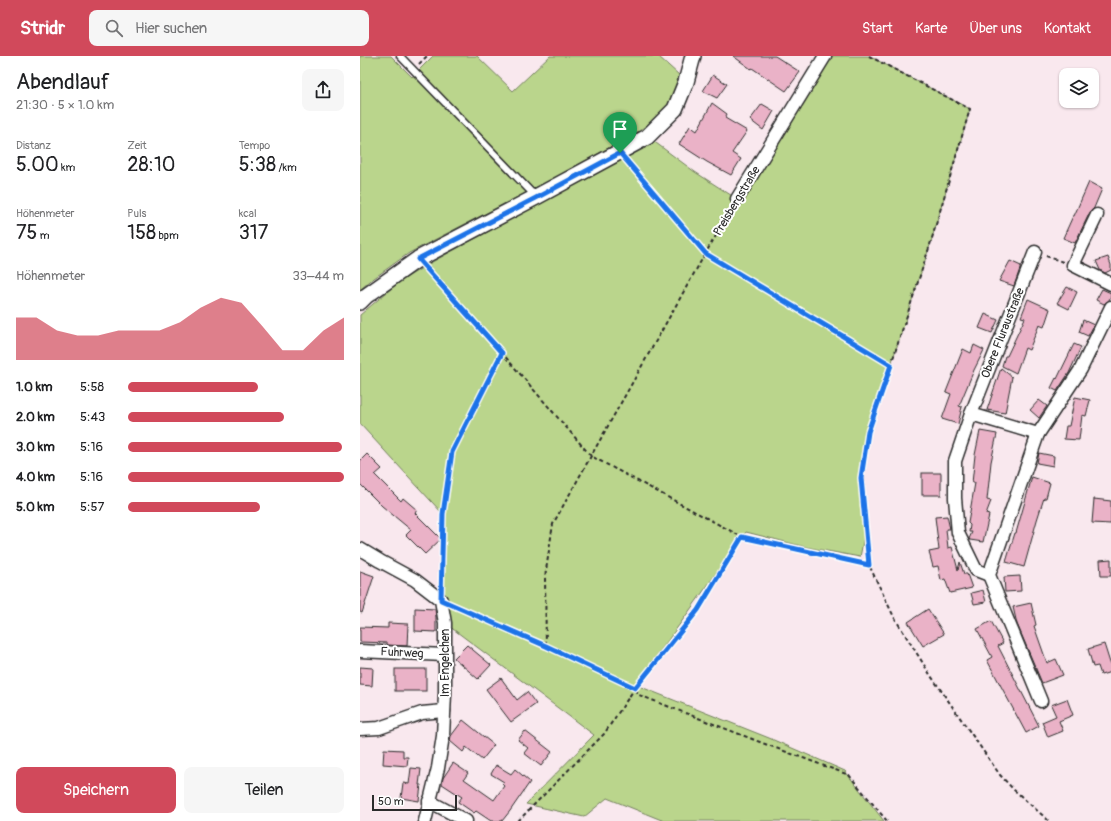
<!DOCTYPE html>
<html lang="de">
<head>
<meta charset="utf-8">
<style>
	body { margin:0; font-family:Pangolin,sans-serif; background:#f6f6f6; color:#202124; height:100vh; display:flex; flex-direction:column; font-size:15px; white-space:nowrap }
	* { box-sizing:border-box; margin:0 }
	p { font-size:13px; color:#757577 }
	.icon { flex:none; width:22px; height:22px; fill:none; stroke:currentColor; stroke-width:2; stroke-linecap:round; stroke-linejoin:round }
	.map { position:relative; flex:1; overflow:hidden }
	.drawer { display:flex; flex-direction:column; background:#fff; width:360px }
	.drawer>* { flex:none }
	.controls { position:absolute; left:699px; top:12px; display:grid; gap:8px }
	.controls a { display:grid; place-items:center; width:40px; height:40px; border-radius:8px; background:#fff; box-shadow:0 1px 3px #0004; font-size:20px }
	.scale { position:absolute; left:12px; bottom:10px; width:85px; box-sizing:border-box; padding-left:4px; border:2px solid #2b2b2b; border-top:0; font-size:11px; line-height:14px; white-space:nowrap; color:#2b2b2b; -webkit-text-stroke:3px #fff; paint-order:stroke }
	.pin { position:absolute; display:grid; place-items:center; width:34px; height:34px; color:#fff; margin:-41px -17px; border-radius:50% 50% 50% 0; rotate:-45deg; box-shadow:0 0 4px #0007 }
	.pin .icon { rotate:45deg }
	.round { display:grid; place-items:center; flex:none; width:42px; height:42px; border-radius:8px; background:#f6f6f6 }
	.head { display:flex; align-items:center; justify-content:space-between; height:68px; padding:0 16px }
	h1 { font-size:22px; font-weight:600; line-height:30px }
	.figures { display:grid; grid-template-columns:repeat(3,1fr); gap:6px; height:68px; padding:4px 16px }
	.figures div { display:grid; align-content:center }
	.figures b { font-size:20px; font-weight:600 }
	.figures small { font-size:11px; font-weight:400 }
	.figures p { font-size:11px }
	.chart { height:112px; padding:8px 16px }
	.chart p { display:flex; justify-content:space-between }
	.chart svg { width:100%; height:72px; margin-top:4px; fill:#d1495b; opacity:.7 }
	.button { display:flex; gap:8px; margin-top:auto; padding:8px 16px }
	.button a { flex:1; height:46px; border-radius:8px; background:#d1495b; color:#fff; font-size:16px; font-weight:600; line-height:46px; text-align:center }
	.button a+a { background:#f6f6f6; color:#202124 }
	ul { padding:0 16px; list-style:none; font-size:13px }
	li { display:grid; grid-template-columns:64px 48px 1fr; align-items:center; height:30px }
	li i { height:10px; border-radius:5px; background:#d1495b }
	header { display:flex; align-items:center; gap:24px; box-sizing:border-box; height:56px; padding:0 20px; background:#d1495b; color:#fff }
	header strong { font-size:19px }
	nav { display:flex; gap:22px; margin-inline-start:auto; font-size:14px }
	.search { width:280px; height:36px; background:#f6f6f6; display:flex; align-items:center; gap:10px; box-sizing:border-box; padding:0 14px; border-radius:8px; color:#757577; font-size:15px }
	main { display:flex; flex:1; min-height:0 }
	.map>svg:first-child { display:block }
	.green { fill:#bad58c; stroke:#72805c }
	.building { fill:#eab2c7; stroke:#2b2b2b }
	.lines { fill:none; stroke-linecap:round; stroke-linejoin:round }
	.service-casing { stroke:#2b2b2b; stroke-width:9 }
	.minor-casing { stroke:#2b2b2b; stroke-width:15 }
	.tertiary-casing { stroke:#2b2b2b; stroke-width:18 }
	.path { stroke:#2b2b2b; stroke-width:2; stroke-dasharray:4 3; stroke-linecap:butt }
	.service { stroke:#fff; stroke-width:6 }
	.minor { stroke:#fff; stroke-width:12 }
	.tertiary { stroke:#fff; stroke-width:15 }
	.route-casing { stroke:#fff; stroke-width:8 }
	.route { stroke:#1a73e8; stroke-width:5 }
	.labels { text-anchor:middle; dominant-baseline:central; stroke-width:4; stroke-linejoin:round; paint-order:stroke }
	.street-label { font-size:12px; fill:#2b2b2b; stroke:#fff }
</style>
</head>
<body>
<header>
<strong>Stridr</strong>
<div class="search"><svg class="icon" aria-label="search" viewBox="0 0 24 24"><circle cx="10" cy="10" r="6"/><path d="M15 15l6 6"/></svg>Hier suchen</div>
<nav><a>Start</a><a>Karte</a><a>Über uns</a><a>Kontakt</a></nav>
</header>
<main>
<section class="drawer">
<div class="head"><div><h1>Abendlauf</h1><p>21:30 · 5 × 1.0 km</p></div><a class="round"><svg class="icon" aria-label="share" viewBox="0 0 24 24"><path d="M12 15V3M7 8l5-5 5 5M5 13v7h14v-7"/></svg></a></div>
<div class="figures">
<div><p>Distanz</p><b>5.00<small> km</small></b></div>
<div><p>Zeit</p><b>28:10</b></div>
<div><p>Tempo</p><b>5:38<small> /km</small></b></div>
</div>
<div class="figures">
<div><p>Höhenmeter</p><b>75<small> m</small></b></div>
<div><p>Puls</p><b>158<small> bpm</small></b></div>
<div><p>kcal</p><b>317</b></div>
</div>
<div class="chart"><p><span>Höhenmeter</span>33–44 m</p>
<svg viewBox="0 0 160 44" preserveAspectRatio="none"><path d="M0 44V18L10 18L20 26L30 29L40 29L50 26L60 26L70 26L80 21L90 12L100 6L110 9L120 23L130 38L140 38L150 26L160 18V44z"/></svg>
</div>
<ul>
<li><b>1.0 km</b>5:58<i style="width:60%"></i></li>
<li><b>2.0 km</b>5:43<i style="width:72%"></i></li>
<li><b>3.0 km</b>5:16<i style="width:99%"></i></li>
<li><b>4.0 km</b>5:16<i style="width:100%"></i></li>
<li><b>5.0 km</b>5:57<i style="width:61%"></i></li>
</ul>
<div class="button"><a>Speichern</a><a>Teilen</a></div>
</section>
<div class="map">
<svg width="751" height="765" viewBox="0 0 751 765">
	<rect width="100%" height="100%" fill="#f9e8ee"/>
	<filter id="ink" filterUnits="userSpaceOnUse"><feTurbulence type="fractalNoise" baseFrequency=".025" numOctaves="2"/><feDisplacementMap in="SourceGraphic" scale="8" xChannelSelector="R" yChannelSelector="G"/><feConvolveMatrix kernelMatrix="1 2 1 2 8 2 1 2 1" color-interpolation-filters="sRGB"/></filter>
	<g filter="url(#ink)">
		<g class="green">
			<path d="M0,0H31L52,21L73,0H117L153,35L190,0H298L319,19L309,52L279,75L198,120L49,197L10,225L0,234Z"/>
			<path d="M465,0H509L610,53L570,189L509,376L501,422L506,471L500,501L445,491L386,476L276,629L409,682L485,715L524,765H304L247,742L224,761L166,748L234,679L85,567L81,544L83,458L0,368V259L39,226L72,206L153,162L269,100L292,84L335,116L377,143Z"/>
		</g>
		<g class="building">
			<path d="M373,0H415L440,16L426,35L392,12L391,13Z"/>
			<path d="M353,19L367,28L357,42L343,35Z"/>
			<path d="M352,47L367,58L365,62L387,75L372,97L381,103L371,119L347,106L319,88L330,70L337,75Z"/>
			<path d="M402,48L414,55L403,74L390,64Z"/>
			<path d="M729,126L742,133L734,152L730,156L715,187L703,182L713,160H714Z"/>
			<path d="M748,201L751,209V214L745,217L740,214L736,205Z"/>
			<path d="M650,205L661,210L654,230L639,225Z"/>
			<path d="M707,231L717,236L709,253L697,247Z"/>
			<path d="M742,233L751,237V240L749,244L744,248L736,244Z"/>
			<path d="M668,243L690,253L684,271L679,269L669,294L665,292L656,317L642,310L645,300H647L665,262L661,261Z"/>
			<path d="M625,258L638,264L632,277L619,272Z"/>
			<path d="M723,264L734,269L728,280L719,276Z"/>
			<path d="M714,288L721,291L709,317L697,335L691,332L696,322L697,323Z"/>
			<path d="M614,289L624,294L614,314L599,350L602,351L598,368L582,363L591,338L586,336L603,293L611,297Z"/>
			<path d="M641,312L652,321L645,357L627,354Z"/>
			<path d="M715,341L730,344L726,360L722,359L719,384L704,383L706,370H709Z"/>
			<path d="M679,344L687,350L679,362L670,354Z"/>
			<path d="M620,375L637,378L631,406L627,444L631,445L626,458L629,459L623,486L610,484L609,483L612,476H609L610,469L608,467L615,427H612L615,399Z"/>
			<path d="M679,397L694,400L693,410L677,407Z"/>
			<path d="M7,398L22,413L15,419L41,445L43,442L57,454L55,457L81,483L65,498L46,479L51,474L22,450L0,428V405Z"/>
			<rect x="562" y="417" width="19" height="22"/>
			<path d="M672,421L690,427L686,442H684L677,464L664,511L646,506L655,477H656Z"/>
			<path d="M734,443L751,445V468L732,467Z"/>
			<path d="M587,460L590,473H586L588,492L592,491L598,514L600,506L604,518H607L612,532L590,537L585,523L581,524L578,510L573,511L569,496L579,494L575,461Z"/>
			<path d="M751,503V520H741L740,504Z"/>
			<path d="M0,515L14,520L2,557L0,556Z"/>
			<path d="M660,520L661,535L645,536L644,521Z"/>
			<path d="M623,534L626,546L614,548L611,537Z"/>
			<path d="M671,547L676,569L674,570L687,607L696,603L703,619L682,627L657,568L653,551Z"/>
			<path d="M55,552L75,553L76,561V576L55,575Z"/>
			<path d="M568,553L584,578L563,590L548,566Z"/>
			<path d="M631,565L643,587L638,590L679,670L666,677L627,604L632,601L617,573Z"/>
			<path d="M28,567L48,568L47,590L27,589V587L0,586V571L28,572Z"/>
			<path d="M744,588L751,610V616L741,619L738,610L733,611L728,593Z"/>
			<path d="M107,589L131,609L118,623L94,602Z"/>
			<path d="M0,611L13,612L12,630L0,629Z"/>
			<rect x="35" y="613" width="31" height="22"/>
			<path d="M141,622L157,644L167,636L176,648L151,666L126,633Z"/>
			<path d="M707,643L713,659L699,665L703,675L688,681L682,666L696,660L691,649Z"/>
			<path d="M103,664L134,689L122,704L106,691L103,696L90,685L91,680Z"/>
			<path d="M165,675L192,696L181,710L164,697L168,692L158,684Z"/>
			<path d="M24,693L43,694V701H48L47,710L23,708Z"/>
			<path d="M93,707L108,717L104,723L134,744L144,730L142,728L144,726L131,718L136,709L151,718L155,713L170,726L150,755L142,765H131L116,755L114,757L98,746L102,741L82,728L83,722Z"/>
			<path d="M51,712L61,713L59,729H61L59,745L41,742L43,727L49,728Z"/>
		</g>
		<g class="lines">
			<defs>
				<path id="service" d="M40,0L175,140"/>
				<g id="minor">
					<path d="M377,143L465,0"/>
					<path d="M737,159L713,209L751,228"/>
					<path d="M611,358L678,378"/>
					<path d="M0,493L20,505L55,524L81,544L85,567V638L83,680L78,712L65,765"/>
					<path d="M629,519L616,514L598,477L595,442V405L611,358L675,196"/>
					<path d="M0,595L84,599"/>
					<path d="M681,645L629,519L678,378L721,313L751,251"/>
					<path d="M0,673L19,672L62,657L84,655"/>
					<path d="M69,745L106,765"/>
				</g>
				<path id="tertiary" d="M0,246L6,240L58,203L176,141L287,81L315,53L326,26L333,0"/>
			</defs>
			<use href="#service" class="service-casing"/>
			<use href="#minor" class="minor-casing"/>
			<use href="#tertiary" class="tertiary-casing"/>
			<g class="path">
				<path d="M509,0L610,53L570,189L509,376L501,422L509,509"/>
				<path d="M59,8L67,0"/>
				<path d="M267,105L345,198L372,153"/>
				<path d="M686,200L703,206"/>
				<path d="M67,212L142,297L231,400L382,481L509,509L534,561L571,620L640,719L654,734L689,765"/>
				<path d="M82,529L83,458L92,396L142,297"/>
				<path d="M94,550L186,590"/>
				<path d="M158,765L244,678L275,632L338,554L382,481"/>
				<path d="M527,765L489,719L405,688L279,639L275,632L186,590L185,521L193,468L231,400L345,198L531,309"/>
			</g>
			<use href="#service" class="service"/>
			<use href="#minor" class="minor"/>
			<use href="#tertiary" class="tertiary"/>
		</g>
	</g>
	<g class="lines" filter="url(#ink)">
		<defs>
			<path id="route" d="M260,97L346,198L531,309L508,376L501,422L509,509L382,481L338,554L275,632L186,590L81,544L83,458L92,396L142,297L58,203L176,142Z"/>
		</defs>
		<use href="#route" class="route-casing"/>
		<use href="#route" class="route"/>
	</g>
	<g class="labels">
		<g class="street-label">
			<text transform="translate(377 145) rotate(-59)">Preisbergstraße</text>
			<text transform="translate(643 277) rotate(-68)">Obere Fluraustraße</text>
			<text transform="translate(42 597) rotate(3)">Fuhrweg</text>
			<text transform="translate(85 607) rotate(-90)">Im Engelchen</text>
		</g>
	</g>
</svg>
<div class="controls">
<a><svg class="icon" aria-label="layers" viewBox="0 0 24 24"><path d="M12 4l9 5-9 5-9-5zM3 14l9 5 9-5"/></svg></a>
</div>
<div class="scale">50 m</div>
<div class="pin" style="left:260px;top:97px;background:#1e9e55"><svg class="icon" aria-label="arrive" viewBox="0 0 24 24"><path d="M6 21V4h12l-3 4 3 4H6"/></svg></div>
</div>
</main>
</body>
</html>
